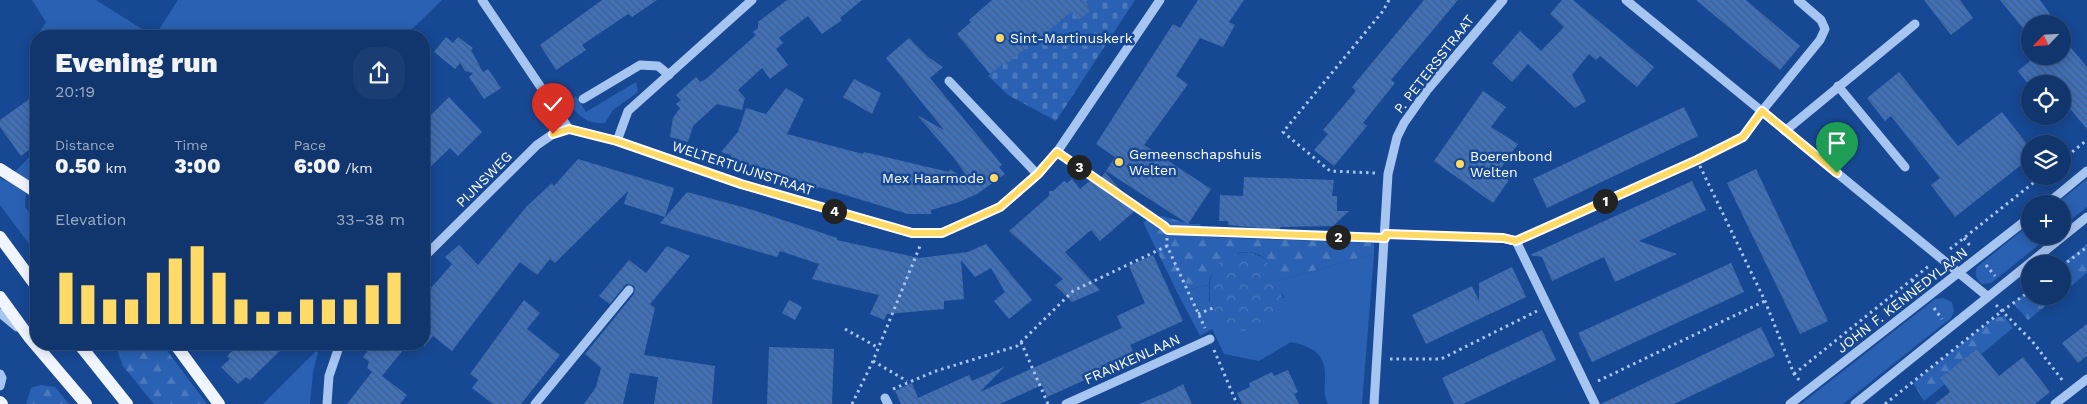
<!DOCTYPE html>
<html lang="en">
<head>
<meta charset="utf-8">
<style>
	body { margin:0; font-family:"Work Sans",sans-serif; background:#1a3e73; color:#f1f3f6; height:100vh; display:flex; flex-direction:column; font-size:19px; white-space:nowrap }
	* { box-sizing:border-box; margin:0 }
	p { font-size:16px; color:#9cabc2 }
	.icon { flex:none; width:28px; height:28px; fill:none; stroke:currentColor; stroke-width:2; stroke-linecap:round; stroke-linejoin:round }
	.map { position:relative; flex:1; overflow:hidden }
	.side { position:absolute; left:30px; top:30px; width:400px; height:320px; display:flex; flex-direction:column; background:#11366e; border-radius:20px; box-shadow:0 2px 12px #0003,0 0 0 1px #305081 }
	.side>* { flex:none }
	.needle { width:32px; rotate:245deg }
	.buttons { position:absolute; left:2021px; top:15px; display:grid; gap:10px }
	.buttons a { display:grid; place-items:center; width:50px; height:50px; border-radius:50%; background:#11366e; box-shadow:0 2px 12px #0003,0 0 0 1px #305081; font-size:25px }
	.pin { position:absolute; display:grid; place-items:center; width:42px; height:42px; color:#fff; margin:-51px -21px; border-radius:50% 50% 50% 0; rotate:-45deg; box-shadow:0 0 5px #0007 }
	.pin .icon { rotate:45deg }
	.km { position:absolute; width:25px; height:25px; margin:-12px; border-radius:50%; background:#222; color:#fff; font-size:14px; line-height:25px; text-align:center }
	.round { display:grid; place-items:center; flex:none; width:52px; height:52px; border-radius:20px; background:#1a3e73 }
	.overview { display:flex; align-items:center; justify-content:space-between; height:85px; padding:0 25px }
	h1 { font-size:28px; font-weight:800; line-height:38px }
	.figures { display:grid; grid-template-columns:repeat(3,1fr); gap:8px; height:85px; padding:5px 25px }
	.figures div { display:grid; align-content:center }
	.figures b { font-size:21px; font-weight:800 }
	.figures small { font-size:14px; font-weight:400 }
	.figures p { font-size:14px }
	.chart { height:140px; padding:10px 25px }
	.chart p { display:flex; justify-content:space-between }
	.chart svg { width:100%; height:90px; margin-top:5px; stroke:#ffda66; stroke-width:6 }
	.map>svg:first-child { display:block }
	.grass { fill:#2a61b2 }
	.forest { fill:url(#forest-firs) }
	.cemetery { fill:url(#cemetery-stones) }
	.park { fill:url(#park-crowns) }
	.building { fill:url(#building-back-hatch) }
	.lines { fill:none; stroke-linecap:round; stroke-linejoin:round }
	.path { stroke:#a7c5f1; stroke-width:3; stroke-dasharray:2.5 4; stroke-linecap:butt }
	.minor { stroke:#a7c5f1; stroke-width:9 }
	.major { stroke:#f0f5ff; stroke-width:12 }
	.route-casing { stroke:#fff; stroke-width:10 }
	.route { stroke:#ffda66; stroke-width:6 }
	.poi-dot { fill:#ffda66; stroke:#174893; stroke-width:2 }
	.labels { text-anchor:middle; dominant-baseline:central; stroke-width:5; stroke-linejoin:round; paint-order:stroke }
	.poi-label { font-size:14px; fill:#fff; stroke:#174893; text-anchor:start }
	.street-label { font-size:14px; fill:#fff; stroke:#174893 }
</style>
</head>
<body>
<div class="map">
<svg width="2087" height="404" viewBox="0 0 2087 404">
	<defs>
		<pattern id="forest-firs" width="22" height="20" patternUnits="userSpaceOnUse" patternTransform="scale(1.25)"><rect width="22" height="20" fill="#2a61b2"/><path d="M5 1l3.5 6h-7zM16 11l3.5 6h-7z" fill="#4a79be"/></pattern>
		<pattern id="cemetery-stones" width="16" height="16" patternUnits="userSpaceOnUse" patternTransform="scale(1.25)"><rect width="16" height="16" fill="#2a61b2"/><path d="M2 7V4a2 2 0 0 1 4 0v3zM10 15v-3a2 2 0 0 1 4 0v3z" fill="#4a79be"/></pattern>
		<pattern id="park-crowns" width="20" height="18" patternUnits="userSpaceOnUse" patternTransform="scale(1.25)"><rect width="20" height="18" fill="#2a61b2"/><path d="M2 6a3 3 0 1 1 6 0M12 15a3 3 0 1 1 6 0" fill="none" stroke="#4a79be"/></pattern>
		<pattern id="building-back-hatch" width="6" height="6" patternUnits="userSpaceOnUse" patternTransform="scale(1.25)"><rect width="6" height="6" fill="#3f71bb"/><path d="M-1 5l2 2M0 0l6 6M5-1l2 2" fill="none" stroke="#465d7e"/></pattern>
	</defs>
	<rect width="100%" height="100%" fill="#174893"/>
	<g class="grass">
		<path d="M32,0H96L153,36H37L46,22Z"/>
		<path d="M178,0H442L405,36H155Z"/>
		<path d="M636,82L638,92L613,110L605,123C587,125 579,115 567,103L576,96L586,112Z"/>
		<path d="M36,150V203L26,193L25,207L36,220V253L0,205V178L6,181Z"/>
		<path d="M2087,179V207L2063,226L2062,204H2056Z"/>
		<path d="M2030,224V236H2050L1991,283L1982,284C1976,279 1974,275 1977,267Z"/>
		<path d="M1374,254L1362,404H1328C1323,394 1325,389 1325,377C1326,352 1311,347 1291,342L1259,361L1224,354L1212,329L1200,336L1177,292L1209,285V301L1284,298L1277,281Z"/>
		<path d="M1943,298L1952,302L1954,311L1951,318L1843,404H1801L1935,299Z"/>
		<path d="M316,351L318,353L313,372L310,404H263Z"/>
	</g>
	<g class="forest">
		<path d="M1162,216L1190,224H1200L1205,237L1374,243V254L1277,281C1275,275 1271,265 1266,260C1246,240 1211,261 1209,285L1177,292L1143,222Z"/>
		<path d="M2087,244V273L2063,293L2062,264Z"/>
		<path d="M2030,289V296H2058L2028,320L2013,303Z"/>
		<path d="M2004,316L2013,328L1924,401L1913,383L1994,318Z"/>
		<path d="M115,344H162L207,404H154L123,366Z"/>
		<path d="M41,385L55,387L69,404H26L31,388Z"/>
	</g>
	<path class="cemetery" d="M1083,0H1135L1056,121L1008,95L988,76L1003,62L1006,65L1029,40L1032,44L1058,18L1061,21L1072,12L1079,20L1091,11Z"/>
	<path class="park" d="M1249,252C1254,254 1262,256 1266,260C1277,273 1291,303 1275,315C1267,321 1259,328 1249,330C1210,339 1195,277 1226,257C1232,254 1242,253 1249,252Z"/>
	<g class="building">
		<path d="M602,0H657L632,17L628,14L582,45L586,50L556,70L540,45Z"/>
		<path d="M787,0H862L840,18L842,20L822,34L808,16L779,38L783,43L776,49L788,65L770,79L762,68L738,90L745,98L742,110L717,104L693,126L688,142L670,137L673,118L680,108L676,104L681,100L676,95L696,77L700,82L706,79L756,35L753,32L758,28V22Z"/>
		<path d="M992,0H1088L1085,3L1091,11L1079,20L1072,12L1005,65L1004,63L990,74L957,34L971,22L969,20Z"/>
		<path d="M1198,0H1244L1229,22L1235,25L1223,47L1200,38L1176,76L1188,84L1144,145L1211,189L1188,224L1106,171L1115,157L1096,144L1173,24L1180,28Z"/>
		<path d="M1424,0H1458L1391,80L1395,83L1363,123L1367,126L1334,166L1314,150L1328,134L1323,130L1356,91L1352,87Z"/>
		<path d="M1562,0H1573L1654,67L1637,87L1600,56L1596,60L1589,54L1572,75L1586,101L1575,108L1528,64L1512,82L1492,63L1520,31L1541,51L1564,27L1550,14Z"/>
		<path d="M1696,0H1746L1800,46L1780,70Z"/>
		<path d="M1924,0H1960L1973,18L1951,35Z"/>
		<path d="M2000,0H2040L2050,14L2039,24H2030V31L2027,33Z"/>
		<path d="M446,37L453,43L458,37L473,48L471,50L483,72L488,69L501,88L484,99L469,77L473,73L465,71L460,63L455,69L434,52Z"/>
		<path d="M2062,37L2087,67V129L2062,99V84H2028L2018,71L2036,56H2062Z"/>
		<path d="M909,38L928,57L943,67L930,78L1002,165L999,167L1005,174L977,194L959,202L931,210V214H908L819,187L816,189L795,179L730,160L731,155L721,152L738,132L746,108L766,114L786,88L804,99L787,134L863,154L864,152L949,172L950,169L967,181L969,179L954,158L917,115L944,130L886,58Z"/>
		<path d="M1899,72L1958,146L2002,112L2030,148V158L1955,217L1931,185L1940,178L1891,116L1885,121L1867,98Z"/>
		<path d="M854,79L881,93L872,114L843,97Z"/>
		<path d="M1483,91L1506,107L1491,127L1518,144L1498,172L1509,180L1493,203L1434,161Z"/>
		<path d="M449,97L482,132L458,156L450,148L424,173V122Z"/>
		<path d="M31,98L36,105V144L21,156L0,127V120Z"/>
		<path d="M1684,107L1698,136L1547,208L1533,179Z"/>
		<path d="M578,159L674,188L665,217L624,204L628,191L555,263L550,259L537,275L520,262L452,351L433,336L424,347V296L452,264L445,257L459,245L478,265L527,206L552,183L554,186Z"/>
		<path d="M1756,169L1828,321L1800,334L1727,183Z"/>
		<path d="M1105,172L1137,209L1100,241L1091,230L1065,252L1100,290L1072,302L1055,285L1063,279L1009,231L1049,196V191H1053L1064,181L1067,183L1072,179L1080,189L1092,179L1098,183Z"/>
		<path d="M1244,177L1334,180L1332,196H1337V211H1349L1333,226L1280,227V230L1228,225V221H1219L1220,195L1243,196Z"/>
		<path d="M1692,181L1706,210L1639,241L1677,254L1615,282L1604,257L1552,281L1542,257L1530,255Z"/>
		<path d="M687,192L753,210L837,238V240L919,258L968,252L986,244L1032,300L1009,319L994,301L1005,292L991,268L975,277L961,260L964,299L944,301V309L887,314L884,320L870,314L879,295L812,279L819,264L780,251L777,257L660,223Z"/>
		<path d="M667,246L690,256L650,304L655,308L644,355L715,366L712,404H654L658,377L630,373L623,404H584L596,387L601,368L585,354L634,294L635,288L633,285L626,284L610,304L599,296L629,260L646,273Z"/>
		<path d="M1153,255L1183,321L1130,345L1136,357L1047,397L1042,385L1000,404H901L895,391L912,383L918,398L969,375L972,381L1004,367L980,392L1122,328L1117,316L1145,303L1129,266Z"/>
		<path d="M1731,263L1744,292L1592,362L1578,333Z"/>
		<path d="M1512,267L1526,297L1426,344L1412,315L1472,286L1479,301V283Z"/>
		<path d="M524,300L540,313L527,329L560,355L521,404H493L472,388L478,380L470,374Z"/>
		<path d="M789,300L802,307L795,320L782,313Z"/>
		<path d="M2087,324V356L2078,363L2062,343Z"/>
		<path d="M1761,327L1775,356L1674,404H1601Z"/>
		<path d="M1542,330L1556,360L1463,404H1454L1442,378Z"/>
		<path d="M239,344H287L250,380L246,377L238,384L221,367L230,359L227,356Z"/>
		<path d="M373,344H408L382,376L407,395L400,404H347L372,372L367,368L369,362L363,357Z"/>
		<path d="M769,347L834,349L832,404H767Z"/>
		<path d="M1977,349L1999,376L2023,357L2050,392L2035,404H1935L1950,392L1940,378Z"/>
		<path d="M1288,370L1298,392L1294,394L1299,404H1242L1237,393L1250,387L1249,383L1272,372L1274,376Z"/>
		<path d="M1183,384L1192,404H1139L1170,391Z"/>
	</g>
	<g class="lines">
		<g class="path">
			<path d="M1068,159L1164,226L1167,230V246L1205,328"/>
			<path d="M1697,160L1765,301L1794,374L1800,381"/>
			<path d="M2062,160L2087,140"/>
			<path d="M1375,173L1330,171L1283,132L1383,11L1389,0"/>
			<path d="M1167,230L1372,238"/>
			<path d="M1528,235L1743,137L1754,121"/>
			<path d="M1964,238L1971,247"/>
			<path d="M1950,249L2042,176"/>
			<path d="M1986,265L1995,276"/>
			<path d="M2062,266L2087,247"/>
			<path d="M1912,280L1919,289"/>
			<path d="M1996,305L2032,341L2063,381"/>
			<path d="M1934,308L1942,319"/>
			<path d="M1198,314L1213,308"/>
			<path d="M845,329L877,347"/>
			<path d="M1021,342L1048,404"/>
			<path d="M1214,350L1237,404"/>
			<path d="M1390,359H1441L1537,311"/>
			<path d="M873,361L907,381"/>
			<path d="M1794,374L1930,265"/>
			<path d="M1598,381L1765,301"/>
			<path d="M893,389L936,371L1017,346L1073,291L1167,246"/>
			<path d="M852,404L873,361L920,246"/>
			<path d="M1885,404L2002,311L2030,291"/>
		</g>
		<g class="minor">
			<path d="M482,0L569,129"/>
			<path d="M1626,0L1987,296"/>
			<path d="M949,81L1037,174"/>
			<path d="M1838,86L1905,167"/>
			<path d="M583,99L640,65L658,66L669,75"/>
			<path d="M1762,111L1820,40L1825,29L1821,20L1798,0"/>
			<path d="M569,129L617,141L741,184L912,233H942L1000,207L1037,174L1057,152L1160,0"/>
			<path d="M1785,131L1915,24"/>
			<path d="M617,141L628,111L752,0"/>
			<path d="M2047,204L2087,171"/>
			<path d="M1386,234L1503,238L1516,241L1595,404"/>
			<path d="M424,257L537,145L553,134L569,129"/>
			<path d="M0,313L17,327"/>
			<path d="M0,374L2,378L0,386"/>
			<path d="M885,398L888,404"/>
			<path d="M327,404L329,376L340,344"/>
			<path d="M535,404L629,290"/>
			<path d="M1066,404L1210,339"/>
			<path d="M1374,404L1388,174L1397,137L1404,123L1428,89L1503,0"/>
			<path d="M1790,404L2030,217"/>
			<path d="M1855,404L2087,217"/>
			<path d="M2055,404L2087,379"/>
		</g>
		<g class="major">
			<path d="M0,169L36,192"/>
			<path d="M0,237L36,286"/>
			<path d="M0,297L29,337L86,404"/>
			<path d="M79,344L127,404"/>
			<path d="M175,344L219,404"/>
			<path d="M0,402L2,404"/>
		</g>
	</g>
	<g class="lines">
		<defs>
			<path id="route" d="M553,134L569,129L617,141L741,184L912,233H942L1000,207L1038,174L1057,152L1164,226L1168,230L1385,238L1386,234L1503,238L1516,241L1697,160L1743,137L1762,111L1837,173"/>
		</defs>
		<use href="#route" class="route-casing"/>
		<use href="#route" class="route"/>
	</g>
	<g class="poi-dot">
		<circle cx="1000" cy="38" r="5"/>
		<circle cx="1119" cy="162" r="5"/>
		<circle cx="1460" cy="164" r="5"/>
		<circle cx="994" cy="178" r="5"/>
	</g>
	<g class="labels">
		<g class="poi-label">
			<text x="1010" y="38">Sint-Martinuskerk</text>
			<text x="1129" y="154">Gemeenschapshuis<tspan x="1129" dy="16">Welten</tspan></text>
			<text x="1470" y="156">Boerenbond<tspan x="1470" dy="16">Welten</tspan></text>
			<text x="984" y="178" text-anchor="end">Mex Haarmode</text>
		</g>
		<g class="street-label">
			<text transform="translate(1434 64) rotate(-52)">P. PETERSSTRAAT</text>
			<text transform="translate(743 168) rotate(18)">WELTERTUIJNSTRAAT</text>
			<text transform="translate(484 179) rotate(-45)">PIJNSWEG</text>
			<text transform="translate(1902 300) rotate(-38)">JOHN F. KENNEDYLAAN</text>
			<text transform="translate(1132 359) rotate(-24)">FRANKENLAAN</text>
		</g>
	</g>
</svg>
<div class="buttons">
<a><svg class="needle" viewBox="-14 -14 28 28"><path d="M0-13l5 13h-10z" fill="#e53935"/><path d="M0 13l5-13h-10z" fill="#9cabc2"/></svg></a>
<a><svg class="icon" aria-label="locate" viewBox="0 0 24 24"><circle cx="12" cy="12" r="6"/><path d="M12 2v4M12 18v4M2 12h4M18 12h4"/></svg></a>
<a><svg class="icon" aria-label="layers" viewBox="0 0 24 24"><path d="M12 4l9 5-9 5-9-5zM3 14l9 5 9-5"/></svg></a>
<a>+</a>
<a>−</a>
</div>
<div class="pin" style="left:1837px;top:173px;background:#1e9e55"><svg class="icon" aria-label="arrive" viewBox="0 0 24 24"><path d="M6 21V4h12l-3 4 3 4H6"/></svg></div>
<div class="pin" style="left:553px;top:134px;background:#d93025"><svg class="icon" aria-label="check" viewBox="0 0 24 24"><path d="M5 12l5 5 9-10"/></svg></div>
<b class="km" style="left:1605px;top:201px">1</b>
<b class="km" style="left:1338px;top:237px">2</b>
<b class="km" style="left:1079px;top:167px">3</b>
<b class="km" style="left:834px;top:211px">4</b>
<section class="side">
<div class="overview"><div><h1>Evening run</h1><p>20:19</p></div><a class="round"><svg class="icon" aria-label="share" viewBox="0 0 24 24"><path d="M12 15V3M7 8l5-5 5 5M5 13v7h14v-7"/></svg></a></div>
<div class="figures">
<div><p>Distance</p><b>0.50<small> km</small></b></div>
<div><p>Time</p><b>3:00</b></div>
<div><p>Pace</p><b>6:00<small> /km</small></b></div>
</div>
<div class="chart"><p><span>Elevation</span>33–38 m</p>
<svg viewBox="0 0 160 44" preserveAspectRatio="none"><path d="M5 44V19M15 44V25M25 44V32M35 44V32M45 44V19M55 44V12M65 44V6M75 44V19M85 44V32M95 44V38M105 44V38M115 44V32M125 44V32M135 44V32M145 44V25M155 44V19"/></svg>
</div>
</section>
</div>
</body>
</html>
